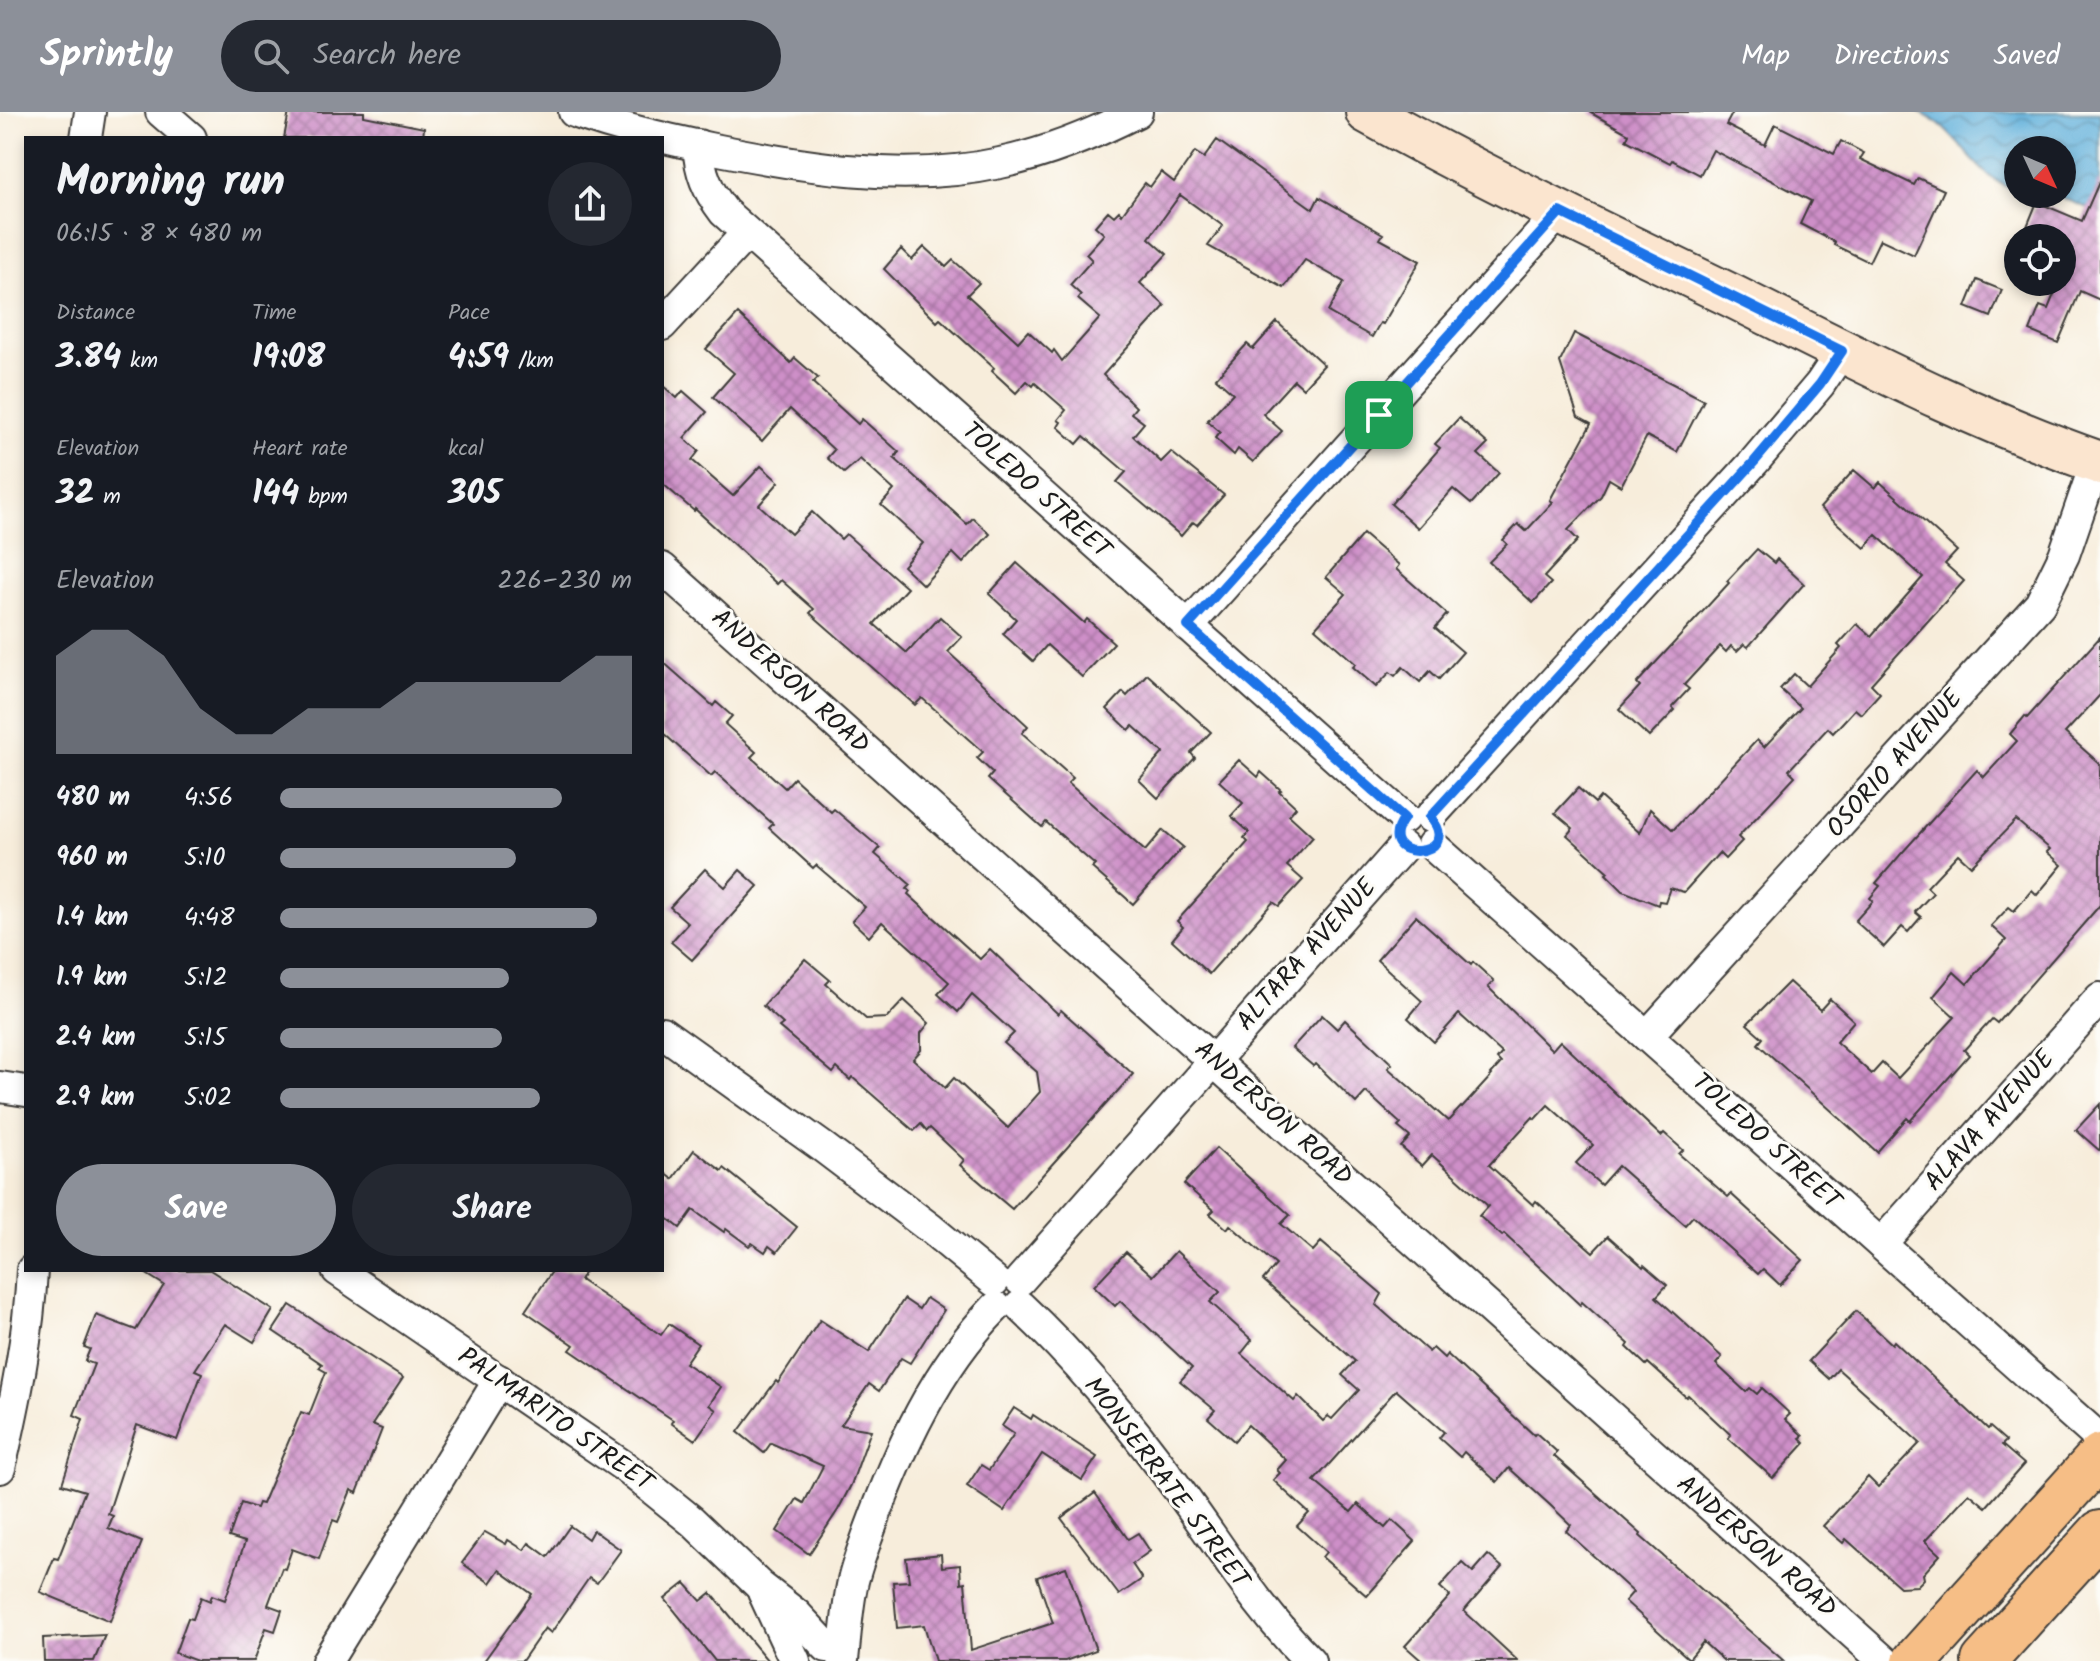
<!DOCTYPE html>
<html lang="en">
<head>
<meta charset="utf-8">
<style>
	body { margin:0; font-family:Kalam,sans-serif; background:#242831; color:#f1f3f6; height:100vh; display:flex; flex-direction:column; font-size:30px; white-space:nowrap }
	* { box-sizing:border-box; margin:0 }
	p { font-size:26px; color:#9ea1a6 }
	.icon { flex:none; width:44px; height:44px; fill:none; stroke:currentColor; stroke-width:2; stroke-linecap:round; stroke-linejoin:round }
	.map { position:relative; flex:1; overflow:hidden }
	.details { position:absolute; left:24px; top:24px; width:640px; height:1136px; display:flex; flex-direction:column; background:#171b24; border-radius:0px; box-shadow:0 4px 12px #0003 }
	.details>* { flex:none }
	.needle { width:52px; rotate:134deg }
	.buttons { position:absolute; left:2004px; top:24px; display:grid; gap:16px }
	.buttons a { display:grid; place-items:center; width:72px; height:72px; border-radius:50%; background:#171b24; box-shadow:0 4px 12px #0003; font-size:40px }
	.pin { position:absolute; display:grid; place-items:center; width:68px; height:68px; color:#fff; margin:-34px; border-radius:16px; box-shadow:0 4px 12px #0006 }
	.round { display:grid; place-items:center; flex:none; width:84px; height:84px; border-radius:42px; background:#242831 }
	.headline { display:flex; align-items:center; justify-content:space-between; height:136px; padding:0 32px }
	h1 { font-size:44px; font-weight:700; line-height:60px }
	.metrics { display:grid; grid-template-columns:repeat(3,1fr); gap:12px; height:136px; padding:8px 32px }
	.metrics div { display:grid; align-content:center }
	.metrics b { font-size:34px; font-weight:700 }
	.metrics small { font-size:22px; font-weight:400 }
	.metrics p { font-size:22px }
	.chart { height:224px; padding:16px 32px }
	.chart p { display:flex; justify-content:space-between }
	.chart svg { width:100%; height:144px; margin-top:8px; fill:#8c9099; opacity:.7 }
	.primary-button { display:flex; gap:16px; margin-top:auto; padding:16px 32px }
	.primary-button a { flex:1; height:92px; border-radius:48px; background:#8c9099; color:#fff; font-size:32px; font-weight:700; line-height:92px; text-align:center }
	.primary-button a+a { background:#242831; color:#f1f3f6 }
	ul { padding:0 32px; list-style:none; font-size:26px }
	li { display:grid; grid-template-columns:128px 96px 1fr; align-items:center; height:60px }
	li i { height:20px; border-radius:10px; background:#8c9099 }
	header { display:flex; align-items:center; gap:48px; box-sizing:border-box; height:112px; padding:0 40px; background:#8c9099; color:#fff }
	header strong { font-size:38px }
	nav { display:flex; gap:44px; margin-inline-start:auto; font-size:28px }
	.search { width:560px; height:72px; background:#242831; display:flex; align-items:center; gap:20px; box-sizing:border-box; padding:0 28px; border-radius:44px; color:#9ea1a6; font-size:30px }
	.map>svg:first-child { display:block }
	.water { fill:url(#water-waves); stroke:#3e667c; stroke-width:2 }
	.building { fill:url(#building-cross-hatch) }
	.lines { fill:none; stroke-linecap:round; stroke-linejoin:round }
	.street-casing { stroke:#3d3b39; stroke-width:34 }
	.secondary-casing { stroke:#3d3b39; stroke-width:46 }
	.primary-casing { stroke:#3d3b39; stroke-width:48 }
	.street { stroke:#fff; stroke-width:30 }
	.secondary { stroke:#fbe5cf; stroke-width:42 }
	.primary { stroke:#f6be86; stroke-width:44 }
	.route-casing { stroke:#fff; stroke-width:16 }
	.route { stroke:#1a73e8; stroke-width:10 }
	.labels { text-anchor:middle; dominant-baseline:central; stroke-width:6; stroke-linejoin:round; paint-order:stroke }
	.street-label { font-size:26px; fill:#1c1c1c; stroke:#fdfcf7 }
</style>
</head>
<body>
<header>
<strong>Sprintly</strong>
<div class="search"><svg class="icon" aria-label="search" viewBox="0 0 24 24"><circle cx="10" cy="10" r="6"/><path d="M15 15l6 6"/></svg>Search here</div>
<nav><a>Map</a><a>Directions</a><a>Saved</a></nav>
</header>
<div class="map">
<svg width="2100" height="1549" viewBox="0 0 2100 1549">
	<defs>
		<pattern id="water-waves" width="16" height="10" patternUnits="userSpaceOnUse" patternTransform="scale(2)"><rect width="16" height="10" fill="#61b0db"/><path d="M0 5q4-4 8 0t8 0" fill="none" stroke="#4f8eb1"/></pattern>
		<pattern id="building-cross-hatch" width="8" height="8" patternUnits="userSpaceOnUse" patternTransform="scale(2)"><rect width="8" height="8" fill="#ce8fc8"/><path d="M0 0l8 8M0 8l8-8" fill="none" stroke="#a674a2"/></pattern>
	</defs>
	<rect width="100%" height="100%" fill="#fdfcf7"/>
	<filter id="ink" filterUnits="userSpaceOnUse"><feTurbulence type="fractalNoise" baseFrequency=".0125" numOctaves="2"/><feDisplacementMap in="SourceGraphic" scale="16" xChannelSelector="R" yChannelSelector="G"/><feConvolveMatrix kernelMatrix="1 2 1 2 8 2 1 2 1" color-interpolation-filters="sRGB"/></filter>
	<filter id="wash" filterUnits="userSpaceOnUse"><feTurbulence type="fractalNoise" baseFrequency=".006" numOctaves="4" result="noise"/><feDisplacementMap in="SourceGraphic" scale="32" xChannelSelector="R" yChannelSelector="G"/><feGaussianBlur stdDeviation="1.8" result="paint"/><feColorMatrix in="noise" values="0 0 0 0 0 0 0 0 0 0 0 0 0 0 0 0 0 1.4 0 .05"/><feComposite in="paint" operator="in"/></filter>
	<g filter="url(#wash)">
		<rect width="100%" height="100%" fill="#f7eddb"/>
		<path class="water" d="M1918,0H2100V101L2053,82H2062V38H2018V79C1974,68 1959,16 1918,0Z"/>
		<g id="blocks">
			<g class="building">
				<path d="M289,0H364V4L424,16L423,26H284Z"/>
				<path d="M1589,0H1733L1726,13L1765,33L1775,12L1834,42L1841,29L1864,41L1860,47L1914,73L1918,66L1944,78L1914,143L1880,127L1869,150L1834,133L1835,130L1800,112L1811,89L1713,38L1700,63L1672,48L1670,51L1626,28L1629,22Z"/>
				<path d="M1217,28L1313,97L1319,85L1383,122L1380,127L1420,149L1383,212L1380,211L1372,225L1328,200L1344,170L1305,148L1284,176L1208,134L1223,114L1180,83L1149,126L1167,142L1140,171L1165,194L1103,263L1136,295L1131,301L1144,311L1133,324L1161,350L1171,340L1224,383L1197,413L1193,410L1181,424L1117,370L1126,360L1084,324L1077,332L1058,315L1061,310L1058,308L1066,298L1035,271L1033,274L1027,269L1016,281L992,259L994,256L940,207L937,210L884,157L901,137L912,148L924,135L946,155L953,148L979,171L967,183L1018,230L1028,219L1052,241L1054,238L1062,249L1100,206L1078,187L1081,183L1070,173L1092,148L1086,142L1104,122L1095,114L1108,99L1114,104L1119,99L1122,102L1145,71L1150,75L1161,60L1174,70L1195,40L1204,46Z"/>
				<path d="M2100,68V188L2080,179L2058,231L2030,219L2040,194L2048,197L2059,170H2062L2067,152L2062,150V126H2048L2026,117L2037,90L2082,109Z"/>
				<path d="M1977,168L2002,178L1991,205L1966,195Z"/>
				<path d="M738,202L791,251L795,246L818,266L813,271L858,312L862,307L899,340L894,346L967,412L973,406L990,422L963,451L953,441L923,473L903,454L923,431L881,393L894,378L860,347L844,361L827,346L834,338L790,297L762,329L713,285L734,261L706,237Z"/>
				<path d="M1277,210L1324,253L1303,276L1294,268L1263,302L1282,319L1253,350L1238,337L1234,343L1215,326L1220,320L1207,309L1233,281L1216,266L1247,232L1253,237Z"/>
				<path d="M1574,221L1704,288L1677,340L1647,324L1621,374L1609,367L1601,384L1568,418L1578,428L1544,465L1551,471L1533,491L1489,450L1507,432L1503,428L1518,412L1526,419L1553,390L1550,388L1591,312L1578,305L1560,250Z"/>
				<path d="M662,273L677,286L683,279L707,300L684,326L699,339L692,348L733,384L761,354L779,370L759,393L791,422L812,400L841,427L846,422L907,476L874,512L907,541L940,505L962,525L948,540L1028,614L1022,621L1073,666L1068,671L1145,739L1163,718L1183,735L1133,792L1092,756L1095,753L1046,710L1042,715L988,667L993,661L977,646L983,640L922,586L915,593L810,501L814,497L781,468L777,472L695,397L694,399L662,371Z"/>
				<path d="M1459,306L1488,332L1478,342L1499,361L1471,392L1453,377L1418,416L1391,392L1440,336L1435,332Z"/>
				<path d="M1854,358L1875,376L1880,370L1957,439L1945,452L1964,469L1871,572L1880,581L1861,602L1855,597L1833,621L1828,616L1789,658L1795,664L1738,725L1742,729L1725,747L1719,741L1684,780L1670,776L1665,790L1659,789L1658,793L1623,779L1606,762L1608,760L1567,723L1573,716L1555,701L1578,676L1595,691L1600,685L1640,721L1650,697L1673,718L1757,628L1764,635L1801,596L1780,577L1794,562L1807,574L1841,536L1838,533L1857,512L1871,524L1923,465L1876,423L1865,436L1820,396Z"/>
				<path d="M1363,422L1399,453L1396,457L1447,502L1435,516L1463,540L1439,567L1430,559L1420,570L1403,555L1395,564L1390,560L1376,575L1353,555L1356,552L1315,516L1346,482L1326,465Z"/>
				<path d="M1757,437L1774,451L1777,447L1804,472L1748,535L1744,532L1737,539L1731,534L1726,540L1720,534L1684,573L1689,577L1672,595L1675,598L1649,625L1619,597L1640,574L1637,571L1729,471L1727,469Z"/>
				<path d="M1017,451L1084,511L1087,507L1114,531L1082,565L1047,533L1033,549L1003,522L1016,507L989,482Z"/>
				<path d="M2100,525V583L2065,621L2100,652V793L1997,911L1992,907L1964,938L1969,943L1910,1009L1907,1006L1877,1040L1758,932L1763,926L1747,912L1789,870L1820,898L1830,887L1854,909L1836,930L1872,962L1882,951L1898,966L1955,905L1933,885L1954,860L1967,872L2006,828L1991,814L2009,795L2014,799L2032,778L2037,783L2062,753L2047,740L2050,737L2016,708L1971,754L1958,742L1927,775L1933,781L1915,800L1921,805L1908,820L1902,815L1884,835L1855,809L1873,789L1870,786L1880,774L1876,771L1901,742L1977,658L1984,665L2017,629L2010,622L2025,604L2027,606Z"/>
				<path d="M662,549L713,594L716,590L732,604L725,612L756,640L751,645L785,676L794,666L831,700L834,697L880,736L875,742L911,773L907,777L910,779L908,782L980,847L990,837L1058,902L1061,898L1133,962L1012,1097L960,1053L964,1048L930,1016L927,1019L921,1012L914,1019L852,965L850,968L837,956L833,961L779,915L783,912L763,894L805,847L830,868L826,872L866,907L887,906L904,888L929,911L921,921V938L913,947L945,976L954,966L1008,1016L1040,980L1037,960L1004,931L1014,921L972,883L958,900L938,882L949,870L882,810L869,825L852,809L865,795L816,753L813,756L769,716L773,712L715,660L711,664L662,620Z"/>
				<path d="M1147,562L1211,620L1191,641L1195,646L1158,686L1139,668L1163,641L1133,614L1129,618L1107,597L1123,580L1127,584Z"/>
				<path d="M1239,648L1258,665L1261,660L1281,678L1279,679L1296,695L1289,703L1313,725L1287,754L1303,768L1279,794L1273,790L1209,862L1172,828L1183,815L1177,809L1248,730L1244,726L1249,720L1231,704L1243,691L1219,669Z"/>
				<path d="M705,757L725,775L740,758L758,774L692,848L671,830L688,811L670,795Z"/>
				<path d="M1416,804L1471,853L1473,850L1494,869L1488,875L1552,938L1560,929L1661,1024L1664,1021L1683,1038L1679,1042L1728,1085L1731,1082L1803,1148L1780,1173L1763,1157L1758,1162L1693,1104L1685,1113L1618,1054L1601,1073L1576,1051L1593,1033L1548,993L1535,1007L1533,1005L1489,1053L1533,1093L1536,1089L1593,1140L1608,1124L1643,1155L1644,1153L1667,1173L1656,1185L1722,1245L1716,1252L1746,1280L1750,1276L1757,1282L1762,1276L1790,1302L1785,1307L1803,1324L1800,1326L1805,1331L1773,1366L1728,1326L1731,1323L1688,1283L1686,1285L1648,1251L1646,1253L1627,1235L1629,1232L1582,1190L1580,1193L1504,1122L1502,1124L1479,1104L1488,1094L1432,1043L1422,1054L1401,1035L1410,1025L1398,1015L1401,1012L1366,980L1356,991L1316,952L1313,954L1292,936L1322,903L1337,917L1345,908L1392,952L1388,956L1448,1009L1461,995L1462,996L1492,963L1491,962L1501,951L1497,947L1502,941L1459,902L1434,930L1408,906L1422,889L1377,848Z"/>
				<path d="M2100,992V1039L2076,1018Z"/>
				<path d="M1216,1036L1290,1103L1281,1112L1313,1139L1321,1130L1382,1182L1376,1193L1429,1240L1433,1236L1444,1246L1447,1242L1534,1323L1536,1321L1557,1340L1554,1344L1641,1422L1640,1424L1784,1549H1724L1703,1530L1689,1547L1625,1489L1633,1480L1566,1419L1571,1413L1550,1393L1509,1356L1497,1370L1464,1340L1460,1345L1439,1326L1444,1320L1396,1278L1314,1369L1351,1400L1358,1392L1385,1416L1392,1408L1415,1429L1367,1484L1322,1445L1326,1440L1297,1414L1309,1401L1273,1368L1280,1361L1277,1358L1286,1348L1248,1313L1234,1329L1208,1306L1215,1298L1180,1269L1192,1256L1120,1189L1115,1194L1094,1174L1126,1140L1153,1164L1176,1139L1220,1180L1210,1190L1252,1228L1241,1242L1294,1289L1298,1284L1323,1309L1328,1304L1332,1307L1359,1278L1342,1263L1355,1249L1263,1168L1276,1153L1230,1113L1227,1117L1210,1102L1214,1098L1184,1072Z"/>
				<path d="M694,1038L722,1059L724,1056L797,1115L777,1140L769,1134L765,1140L752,1131L749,1134L726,1117L724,1120L693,1098L680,1116L662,1102V1059L673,1067Z"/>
				<path d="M140,1158H210L273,1198L254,1230L225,1212L195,1258L202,1261L177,1328L137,1313L108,1402L113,1404L108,1416L142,1430L110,1509L40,1480L54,1446L58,1447L85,1379L62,1372L83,1307L74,1303L94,1252L85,1249L90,1237L84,1235L96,1203L136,1218L164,1173Z"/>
				<path d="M553,1158H586L580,1168L661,1223L669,1212L698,1232L685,1251L721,1275L709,1293L716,1298L695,1328L671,1311L673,1308L570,1238L574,1233L525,1199Z"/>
				<path d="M926,1186L944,1198L910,1251L901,1246L879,1279L869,1272L841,1313L871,1318L851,1373L838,1398L809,1442L777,1419L797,1387L804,1391L823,1354L771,1331L764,1341L738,1320L776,1269L778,1271L820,1208L869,1240L904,1187L919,1197Z"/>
				<path d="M290,1193L403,1266L372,1313L382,1317L357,1381L351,1378L338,1410L333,1408L319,1447L292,1437L285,1457L282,1456L268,1493L282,1498L275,1519L266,1516L254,1549H197L175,1541L188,1506L193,1507L201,1485L210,1489L212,1483L225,1488L245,1430L229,1425L241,1391L256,1396L258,1391L262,1392L301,1300L309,1303L326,1260L319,1256L322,1252L273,1219Z"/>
				<path d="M1856,1199L1892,1232L1894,1229L1988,1317L1990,1315L2006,1329L2002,1333L2024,1352L1986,1395L1969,1381L1925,1429L1940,1443L1923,1462L1924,1467L1917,1474L1900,1475L1846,1427L1843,1431L1823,1414L1868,1365L1878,1375L1920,1331L1838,1257L1829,1267L1809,1249Z"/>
				<path d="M1014,1296L1031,1307L1033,1303L1097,1345L1082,1368L1042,1342L1004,1399L967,1374L981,1353L989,1358L1014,1322L1002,1314Z"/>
				<path d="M1095,1381L1128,1427L1138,1421L1150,1439L1132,1452L1142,1467L1119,1483L1061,1406Z"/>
				<path d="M570,1414L588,1427L593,1418L621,1438L597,1471L589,1466L551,1521L545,1516L522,1549H484L532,1482L499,1458L490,1471L462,1451L485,1420L506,1432L508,1428L524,1438L529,1431L548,1445Z"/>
				<path d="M941,1442L942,1455L960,1453L961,1471L965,1470L971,1538L1053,1511L1037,1465L1066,1455L1096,1538L1065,1549H935L924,1513L897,1516L893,1470L909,1469L906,1446Z"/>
				<path d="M1488,1443L1502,1455L1464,1499L1518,1549H1422L1405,1534L1450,1484L1440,1475L1462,1450L1473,1460Z"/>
				<path d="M685,1471L701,1489L711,1481L768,1549H715L665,1487Z"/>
				<path d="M105,1523L94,1549H44L43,1526Z"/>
			</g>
		</g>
	</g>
	<g filter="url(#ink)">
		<use href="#blocks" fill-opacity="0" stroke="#3d3b39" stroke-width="2"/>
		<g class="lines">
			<defs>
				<g id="street">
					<path d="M161,0L191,26"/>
					<path d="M574,0C618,16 663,26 709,36C803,55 905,72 1000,51C1048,41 1094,22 1137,0"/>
					<path d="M86,26L90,0"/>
					<path d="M698,33C700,61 707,78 724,100L1404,706"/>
					<path d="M662,213L747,121"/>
					<path d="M662,456L1884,1549"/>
					<path d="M1188,514L1560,100"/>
					<path d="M1430,705L1754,350L1820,272L1842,239"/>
					<path d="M1432,733L2100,1327"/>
					<path d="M662,920L824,1036L931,1117L994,1169"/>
					<path d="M1647,924L2040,492L2064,443L2096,350"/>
					<path d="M0,975L26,979"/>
					<path d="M1881,1132L2100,886"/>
					<path d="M337,1158L625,1355L692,1409L760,1474L796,1502L827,1535"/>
					<path d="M1020,1168L1403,735"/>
					<path d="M1020,1194C1080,1250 1132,1314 1180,1380C1224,1440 1257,1496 1310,1549"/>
					<path d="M0,1356C15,1291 29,1224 32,1158"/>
					<path d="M763,1480L795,1549"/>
					<path d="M843,1548C846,1522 847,1495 853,1469C857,1452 864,1434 870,1417C899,1338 936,1256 996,1195"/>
					<path d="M327,1549L499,1268"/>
				</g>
				<path id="secondary" d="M1367,0C1485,66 1608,124 1730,183C1851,243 1972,307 2100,351"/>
				<g id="primary">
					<path d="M1915,1549L2100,1344"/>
					<path d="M1984,1549L2100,1421"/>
				</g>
			</defs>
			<use href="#street" class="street-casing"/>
			<use href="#secondary" class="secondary-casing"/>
			<use href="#primary" class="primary-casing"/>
			<use href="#street" class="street"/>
			<use href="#secondary" class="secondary"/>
			<use href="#primary" class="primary"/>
		</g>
	</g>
	<g class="lines" filter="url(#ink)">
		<defs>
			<path id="route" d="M1560,100L1842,239L1820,272L1754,350L1430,705C1467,747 1370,753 1404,706L1188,514Z"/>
		</defs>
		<use href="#route" class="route-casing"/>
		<use href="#route" class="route"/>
	</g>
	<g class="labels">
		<g class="street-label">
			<text transform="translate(1036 379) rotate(42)">TOLEDO STREET</text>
			<text transform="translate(790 570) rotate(42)">ANDERSON ROAD</text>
			<text transform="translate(1895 652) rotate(-48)">OSORIO AVENUE</text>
			<text transform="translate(1307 843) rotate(-48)">ALTARA AVENUE</text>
			<text transform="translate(1273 1002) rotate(42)">ANDERSON ROAD</text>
			<text transform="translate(1990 1009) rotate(-48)">ALAVA AVENUE</text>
			<text transform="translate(1766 1030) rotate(42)">TOLEDO STREET</text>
			<text transform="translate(555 1308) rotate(35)">PALMARITO STREET</text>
			<text transform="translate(1166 1371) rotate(53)">MONSERRATE STREET</text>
			<text transform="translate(1756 1435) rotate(41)">ANDERSON ROAD</text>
		</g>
	</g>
</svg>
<div class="buttons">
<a><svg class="needle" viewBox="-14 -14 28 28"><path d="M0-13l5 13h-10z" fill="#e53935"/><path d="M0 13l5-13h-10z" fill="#9ea1a6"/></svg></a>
<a><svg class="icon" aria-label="locate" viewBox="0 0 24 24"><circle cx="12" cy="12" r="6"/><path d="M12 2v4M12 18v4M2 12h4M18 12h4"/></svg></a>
</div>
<div class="pin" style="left:1379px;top:303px;background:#1e9e55"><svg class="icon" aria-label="arrive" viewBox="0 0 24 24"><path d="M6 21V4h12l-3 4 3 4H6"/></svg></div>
<section class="details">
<div class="headline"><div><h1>Morning run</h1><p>06:15 · 8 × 480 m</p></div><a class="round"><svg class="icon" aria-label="share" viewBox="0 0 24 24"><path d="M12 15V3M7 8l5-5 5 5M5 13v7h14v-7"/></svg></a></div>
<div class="metrics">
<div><p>Distance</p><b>3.84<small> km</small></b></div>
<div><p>Time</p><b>19:08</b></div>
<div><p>Pace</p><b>4:59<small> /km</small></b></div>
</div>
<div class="metrics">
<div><p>Elevation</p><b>32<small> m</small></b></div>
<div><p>Heart rate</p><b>144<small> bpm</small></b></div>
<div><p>kcal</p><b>305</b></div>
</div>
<div class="chart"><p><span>Elevation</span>226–230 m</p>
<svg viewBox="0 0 160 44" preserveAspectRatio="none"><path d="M0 44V14L10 6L20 6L30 14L40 30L50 38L60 38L70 30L80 30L90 30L100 22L110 22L120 22L130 22L140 22L150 14L160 14V44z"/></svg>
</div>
<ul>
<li><b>480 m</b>4:56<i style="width:80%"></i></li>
<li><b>960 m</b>5:10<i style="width:67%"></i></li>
<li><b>1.4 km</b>4:48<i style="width:90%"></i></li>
<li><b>1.9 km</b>5:12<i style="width:65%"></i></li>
<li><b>2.4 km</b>5:15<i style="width:63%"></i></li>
<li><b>2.9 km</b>5:02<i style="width:74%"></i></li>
</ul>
<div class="primary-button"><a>Save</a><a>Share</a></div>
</section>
</div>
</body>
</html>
